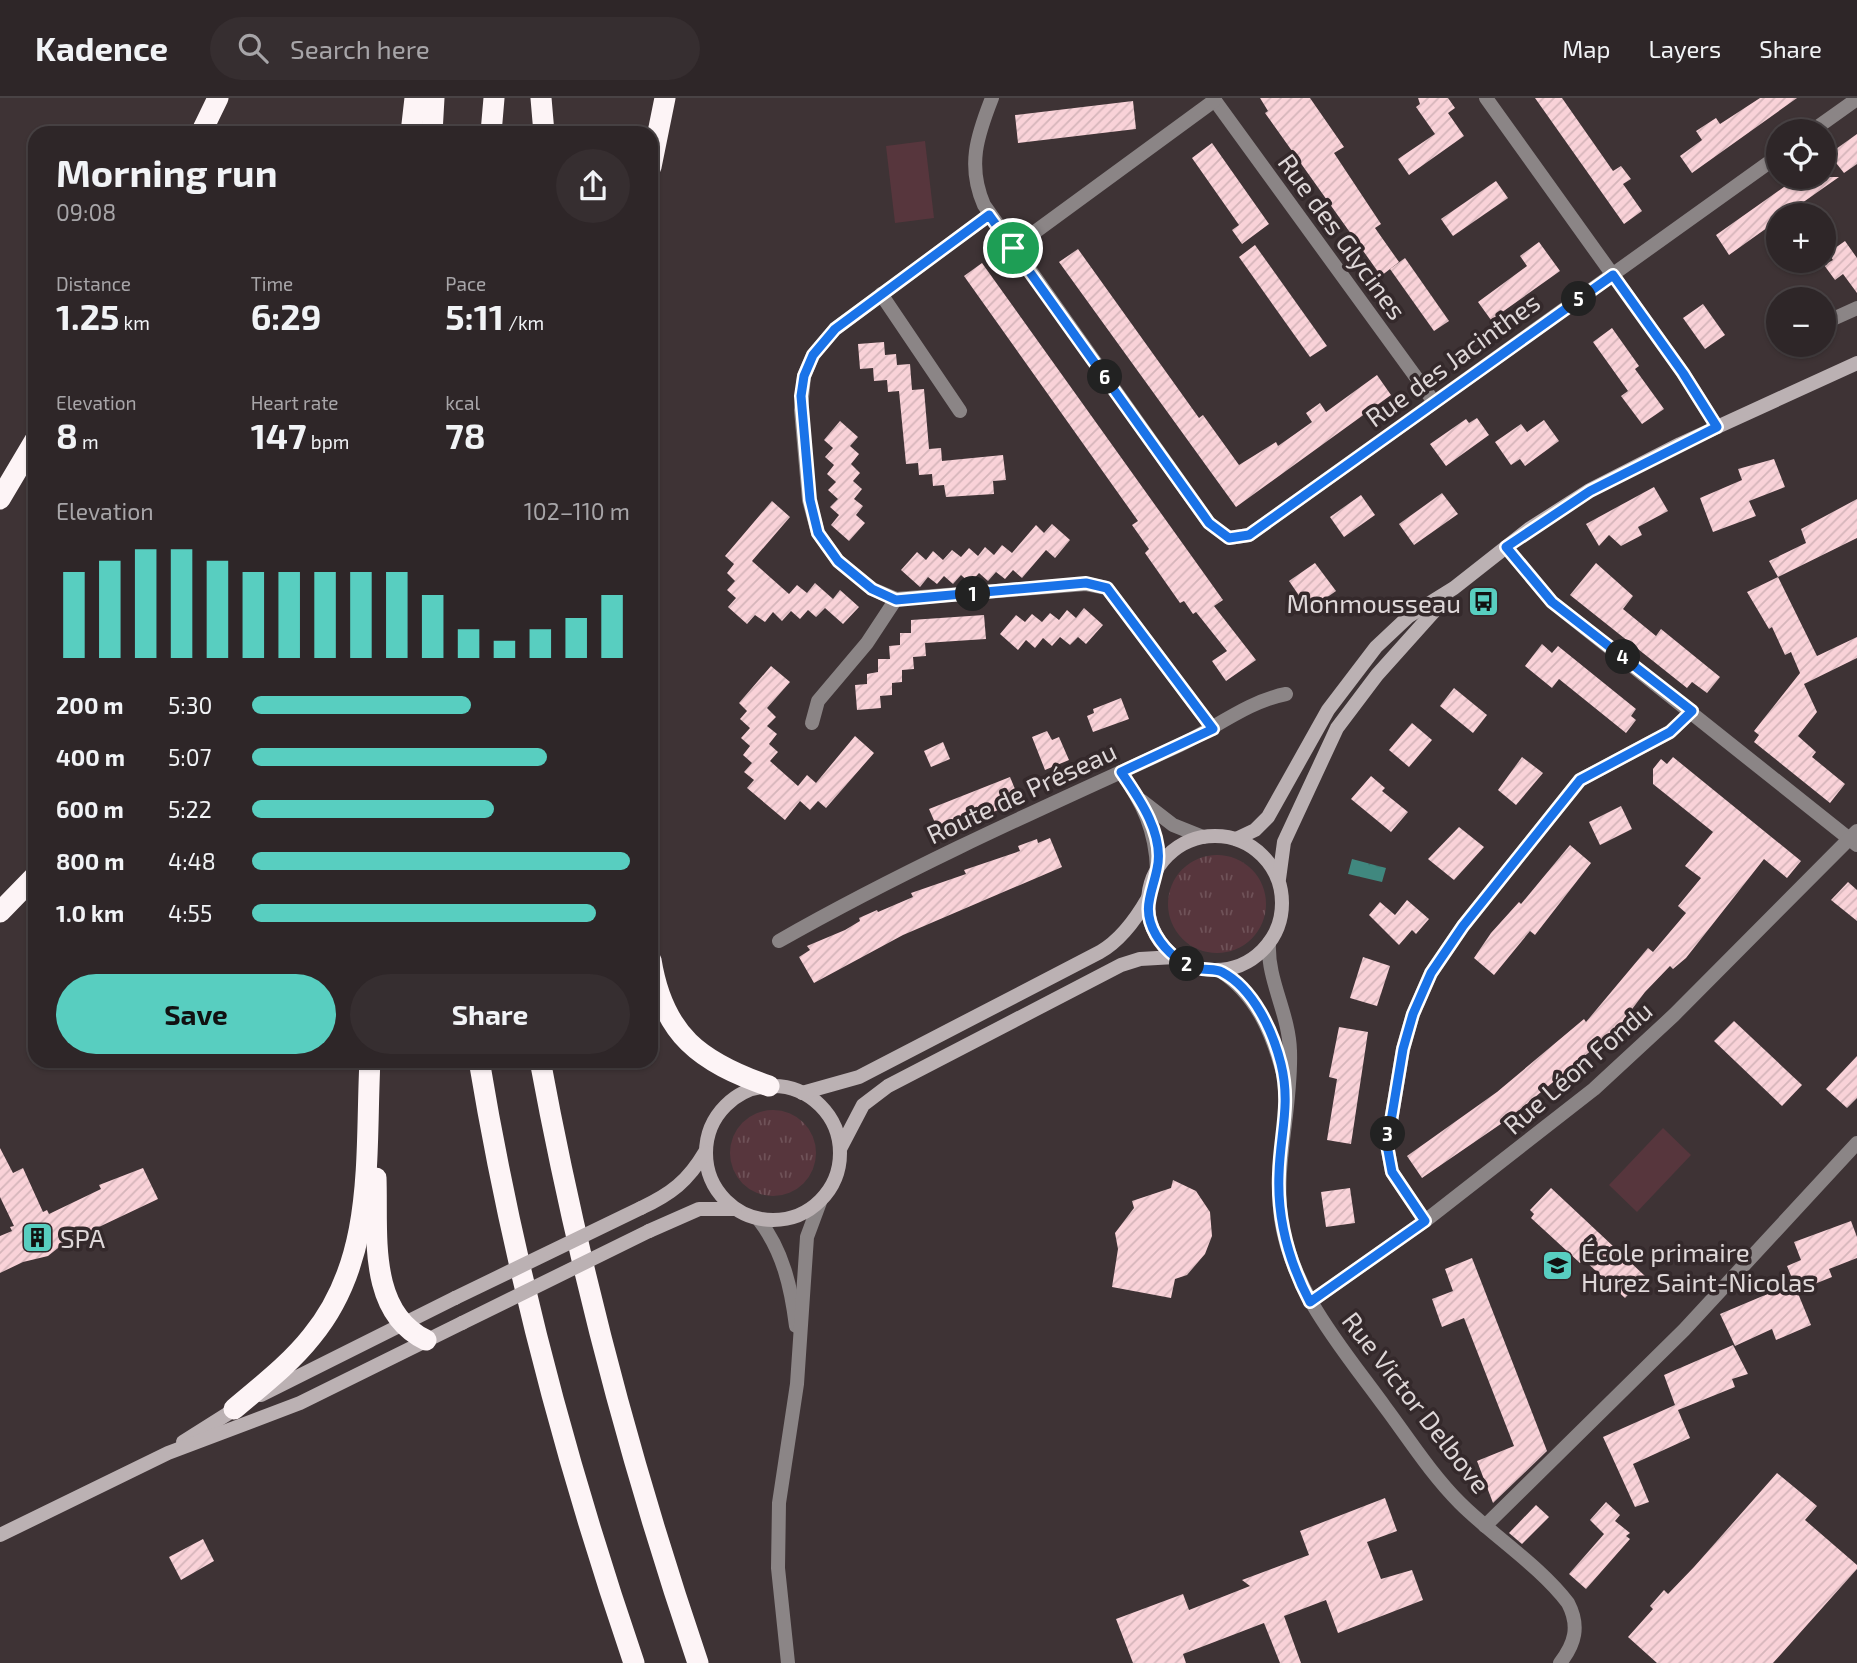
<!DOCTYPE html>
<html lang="en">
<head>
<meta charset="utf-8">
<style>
	body { margin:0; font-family:"Exo 2",sans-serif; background:#362e30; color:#f1f3f6; height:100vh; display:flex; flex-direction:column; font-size:26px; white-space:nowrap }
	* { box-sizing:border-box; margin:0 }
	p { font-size:23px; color:#a7a5a8 }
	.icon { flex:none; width:38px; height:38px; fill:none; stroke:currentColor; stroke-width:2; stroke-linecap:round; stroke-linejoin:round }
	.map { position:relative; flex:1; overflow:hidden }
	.drawer { position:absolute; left:28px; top:28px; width:630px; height:942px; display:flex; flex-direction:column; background:#2e2628; border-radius:21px; box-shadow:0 2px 5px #0004,0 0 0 2px #494345 }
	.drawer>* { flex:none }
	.tools { position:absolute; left:1766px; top:21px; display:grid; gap:14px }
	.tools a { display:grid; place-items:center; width:70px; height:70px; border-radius:50%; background:#2e2628; box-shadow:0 2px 5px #0004,0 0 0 2px #494345; font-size:35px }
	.pin { position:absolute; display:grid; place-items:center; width:60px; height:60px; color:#fff; margin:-30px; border:4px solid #fff; border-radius:50%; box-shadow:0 2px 7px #0007 }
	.km { position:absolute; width:35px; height:35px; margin:-18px; border-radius:50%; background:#222; color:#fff; font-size:19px; line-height:35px; text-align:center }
	.round { display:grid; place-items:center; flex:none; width:74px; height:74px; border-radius:37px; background:#362e30 }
	.overview { display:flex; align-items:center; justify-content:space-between; height:119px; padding:0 28px }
	h1 { font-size:38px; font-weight:700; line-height:52px }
	.figures { display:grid; grid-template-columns:repeat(3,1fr); gap:10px; height:119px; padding:7px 28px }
	.figures div { display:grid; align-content:center }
	.figures b { font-size:35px; font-weight:700 }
	.figures small { font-size:19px; font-weight:400 }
	.figures p { font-size:19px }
	.chart { height:196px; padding:14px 28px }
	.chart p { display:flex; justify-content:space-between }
	.chart svg { width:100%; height:126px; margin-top:7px; stroke:#58cec0; stroke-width:6 }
	.action { display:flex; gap:14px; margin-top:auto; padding:14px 28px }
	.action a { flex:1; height:80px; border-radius:42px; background:#58cec0; color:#111; font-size:28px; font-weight:700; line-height:80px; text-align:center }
	.action a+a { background:#362e30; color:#f1f3f6 }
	ul { padding:0 28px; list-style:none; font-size:23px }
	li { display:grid; grid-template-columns:112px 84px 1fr; align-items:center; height:52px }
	li i { height:18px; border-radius:9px; background:#58cec0 }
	header { display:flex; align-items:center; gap:42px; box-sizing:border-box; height:98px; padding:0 35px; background:#2e2628; border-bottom:2px solid #494345 }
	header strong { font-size:33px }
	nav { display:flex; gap:38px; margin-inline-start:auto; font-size:24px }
	.search { width:490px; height:63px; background:#362e30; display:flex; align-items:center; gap:18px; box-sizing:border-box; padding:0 24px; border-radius:38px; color:#a7a5a8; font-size:26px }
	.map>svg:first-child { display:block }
	.grass { fill:url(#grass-tufts) }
	.green { fill:#57363d }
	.water { fill:url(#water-ripples) }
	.building { fill:url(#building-hatch) }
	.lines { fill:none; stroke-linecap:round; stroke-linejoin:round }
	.minor { stroke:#8b8586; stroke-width:14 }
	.secondary { stroke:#bbb1b3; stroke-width:14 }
	.motorway { stroke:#fdf4f6; stroke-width:21 }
	.secondary-bridge { stroke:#bbb1b3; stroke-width:14 }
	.route-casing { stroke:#fff; stroke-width:14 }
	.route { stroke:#1a73e8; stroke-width:9 }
	.labels { text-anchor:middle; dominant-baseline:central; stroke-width:7; stroke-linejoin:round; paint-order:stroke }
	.street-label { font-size:26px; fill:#ded7d8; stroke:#34292b }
	.poi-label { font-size:26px; fill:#ded7d8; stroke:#34292b; text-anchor:start }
</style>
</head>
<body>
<header>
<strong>Kadence</strong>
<div class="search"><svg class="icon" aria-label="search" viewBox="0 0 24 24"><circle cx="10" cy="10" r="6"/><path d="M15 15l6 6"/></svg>Search here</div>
<nav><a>Map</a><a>Layers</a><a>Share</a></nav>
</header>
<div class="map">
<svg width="1857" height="1565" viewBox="0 0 1857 1565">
	<defs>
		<pattern id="grass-tufts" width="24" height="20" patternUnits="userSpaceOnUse" patternTransform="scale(1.75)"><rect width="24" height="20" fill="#57363d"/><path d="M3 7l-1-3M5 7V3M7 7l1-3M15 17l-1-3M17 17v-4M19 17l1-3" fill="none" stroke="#6f5258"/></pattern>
		<pattern id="water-ripples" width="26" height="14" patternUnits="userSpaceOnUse" patternTransform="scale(1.75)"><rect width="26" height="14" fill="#40887f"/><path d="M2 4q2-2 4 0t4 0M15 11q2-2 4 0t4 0" fill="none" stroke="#416f69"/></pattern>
		<pattern id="building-hatch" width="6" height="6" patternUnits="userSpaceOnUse" patternTransform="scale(1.75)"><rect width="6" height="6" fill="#f9d2d8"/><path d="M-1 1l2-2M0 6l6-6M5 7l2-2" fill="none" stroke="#d5b5ba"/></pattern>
	</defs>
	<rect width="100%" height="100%" fill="#3e3335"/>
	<g class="grass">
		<circle cx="1217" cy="806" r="49"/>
		<circle cx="773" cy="1055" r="43"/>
	</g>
	<g class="green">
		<path d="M925,43L934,120L895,125L886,48Z"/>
		<path d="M1663,1030L1691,1057L1637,1114L1609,1087Z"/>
	</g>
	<path class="water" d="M1352,761L1386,770L1382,784L1348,776Z"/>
	<g class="building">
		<path d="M1260,0H1310L1344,49L1334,55L1381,126L1375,130L1399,164L1381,178L1265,15L1268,13Z"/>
		<path d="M1418,0H1448L1455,10L1448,15L1464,38L1409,77L1398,61L1435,36L1416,9L1420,6Z"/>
		<path d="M1535,0H1562L1613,73L1621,68L1631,81L1623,86L1642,113L1624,126Z"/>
		<path d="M1760,0H1797L1692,75L1680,58L1702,42L1696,33L1716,20L1720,26Z"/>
		<path d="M1133,3L1136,31L1018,45L1015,17Z"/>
		<path d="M1857,36V66L1844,75L1829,56Z"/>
		<path d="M1212,45L1269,126L1242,146L1232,132L1239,127L1192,60Z"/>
		<path d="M1798,79H1839L1785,117H1778V122L1729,157L1716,137Z"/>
		<path d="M1496,83L1508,100L1453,138L1441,121Z"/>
		<path d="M1845,143L1857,160V195L1843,176L1835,182L1824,167L1833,162L1828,155Z"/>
		<path d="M1539,144L1560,173L1491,222L1478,204L1527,168L1520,158Z"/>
		<path d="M1255,147L1327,248L1310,259L1239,159Z"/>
		<path d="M1078,151L1199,320L1203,317L1239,367L1276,344L1278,348L1312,324L1306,315L1320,305L1326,314L1377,277L1391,297L1236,409L1059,164Z"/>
		<path d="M1405,160L1449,223L1434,233L1390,171Z"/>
		<path d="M982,165L1223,502L1214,508L1256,562L1226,583L1212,563L1227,553L1196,514L1193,516L1184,503L1180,505L1145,455L1149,451L1132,427L1138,423L964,178Z"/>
		<path d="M1703,206L1725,237L1705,251L1683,220Z"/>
		<path d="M1612,230L1639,268L1635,271L1664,311L1642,326L1621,298L1628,293L1593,244Z"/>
		<path d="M884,244L885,257L896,256L897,267L910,266L912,292L924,291L929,351L941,350L942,363L1003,357L1006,382L993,383L994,396L946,399L944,387L933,388L932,376L919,377L918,365L906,366L899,293L888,294L887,282L874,283L873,270L860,271L858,246Z"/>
		<path d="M1477,320L1489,337L1446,368L1430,346L1466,321L1469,325Z"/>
		<path d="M1544,322L1559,343L1525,368L1520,361L1511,367L1495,344L1521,326L1527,334Z"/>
		<path d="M840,323L858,339L850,348L859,356L851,366L860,375L853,383L862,391L854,401L863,408L856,417L865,425L849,443L831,427L839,417L830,409L838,401L828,392L836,384L827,376L834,367L825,359L833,350L824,342Z"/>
		<path d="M1774,361L1785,389L1749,403L1756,418L1713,434L1700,400L1742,382L1738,371Z"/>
		<path d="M1654,389L1668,413L1638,429L1642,437L1621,448L1609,437L1599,448L1586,426Z"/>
		<path d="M1442,395L1458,416L1414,447L1399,426Z"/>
		<path d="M1361,397L1375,417L1344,439L1330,419Z"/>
		<path d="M1857,401V440L1778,479L1769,463L1806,445L1801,431Z"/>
		<path d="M772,403L790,419L752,463L789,496L797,487L807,495L815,485L833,501L840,492L859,509L843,526L825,510L816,519L808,512L800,521L791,513L782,523L773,514L765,524L755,517L747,526L728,509L736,500L727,492L735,483L727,475L734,466L725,458Z"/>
		<path d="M1052,426L1070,442L1055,460L1046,452L1022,480L1013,472L1005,481L996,474L988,483L979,475L970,485L961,477L953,486L944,478L937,486L928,479L920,489L901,472L917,454L926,462L933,453L943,462L952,452L961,459L969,450L978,458L985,449L994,457L1002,447L1012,455L1036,427L1044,435Z"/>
		<path d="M1315,465L1336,493L1309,512L1289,483Z"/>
		<path d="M1596,465L1633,498L1623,511L1656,538L1661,531L1720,579L1707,595L1692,584L1687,590L1570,497Z"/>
		<path d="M1778,479L1817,558L1857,539V560L1804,586L1817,614L1798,638L1816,654L1812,659L1845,686L1830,705L1754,644L1759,637L1754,633L1800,575L1791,554L1785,557L1772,529L1769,531L1747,494Z"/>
		<path d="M1084,510L1103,527L1086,546L1078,539L1070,547L1060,539L1052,548L1043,540L1035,550L1026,542L1018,552L1000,536L1016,517L1025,524L1032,516L1042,524L1050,515L1059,522L1067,512L1076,520Z"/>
		<path d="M984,517L986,541L925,545L926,558L913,559L914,571L902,572V584L892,585V597L880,598L881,610L857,612L855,587L867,586V576L878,574V561H890L889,548L900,547V535H911V522Z"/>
		<path d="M1542,546L1552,555L1558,548L1636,611L1631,618L1636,622L1626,635L1559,581L1552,590L1525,568Z"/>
		<path d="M771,568L790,584L767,610L776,619L767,628L777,636L769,646L778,654L770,663L798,688L807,677L816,685L855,638L874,655L826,710L818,703L810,712L800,703L785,722L747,690L754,682L744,674L752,665L743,657L750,648L741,640L750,630L740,621L747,613L739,605Z"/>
		<path d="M1454,590L1487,617L1473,635L1440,608Z"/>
		<path d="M1121,600L1129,621L1093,634L1087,618L1094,615L1093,611Z"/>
		<path d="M1412,625L1432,642L1409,669L1389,652Z"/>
		<path d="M1047,633L1052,642L1059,639L1069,662L1045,672L1032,639Z"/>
		<path d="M943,644L950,661L931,669L924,653Z"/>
		<path d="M1522,659L1543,675L1516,707L1498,692Z"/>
		<path d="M1673,659L1801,763L1787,780L1764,761L1686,860L1673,871L1670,868L1645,894L1617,931L1511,1019L1422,1080L1407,1058L1497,994L1584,921L1586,924L1648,850L1653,854L1686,815L1678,808L1701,780L1685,768L1713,734L1653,686V671L1661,661L1667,666Z"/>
		<path d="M1371,678L1385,690L1382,693L1408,714L1391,734L1351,701Z"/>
		<path d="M1010,679L1020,703L940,736L929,711Z"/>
		<path d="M1621,708L1632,731L1600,747L1589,724Z"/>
		<path d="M1459,729L1484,749L1454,782L1428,761Z"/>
		<path d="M1050,740L1062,769L903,837L814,885L799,859L810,852L807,848L845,832L860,823L859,820L877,812L878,814L913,799L911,795L966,776L964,772L1020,753L1018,748L1037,741L1038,745Z"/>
		<path d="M1570,747L1591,765L1535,837L1530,833L1494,877L1474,860L1491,835L1519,804L1521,806Z"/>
		<path d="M1848,784L1857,792V823L1831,802Z"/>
		<path d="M1407,802L1429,821L1416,836L1412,832L1399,847L1369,817L1380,804L1395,817Z"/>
		<path d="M1363,859L1390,868L1377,908L1350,900Z"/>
		<path d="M1734,923L1802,987L1782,1008L1714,943Z"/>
		<path d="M1339,929L1368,934L1351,1046L1327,1042L1337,981L1329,979Z"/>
		<path d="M1857,958V1000L1847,1010L1826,991Z"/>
		<path d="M0,1050L13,1075L23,1070L43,1114L47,1112L49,1116L101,1091L99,1087L143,1070L158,1101L63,1146L48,1158L23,1164L0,1175V1138L12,1133L10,1129L14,1128L0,1099Z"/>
		<path d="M1173,1082L1196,1093L1210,1114L1212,1138L1205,1156L1187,1177L1175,1181L1171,1200L1112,1189L1118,1151L1115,1135L1134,1110L1132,1103L1171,1090Z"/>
		<path d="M1350,1090L1355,1125L1326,1129L1321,1094Z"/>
		<path d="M1551,1090L1645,1178L1625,1200L1583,1161L1580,1165L1531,1120L1534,1116L1530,1112Z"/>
		<path d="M1851,1123L1857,1139V1160L1829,1171L1832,1179L1797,1193L1811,1227L1776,1242L1772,1231L1735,1248L1720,1216L1794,1185L1787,1168L1801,1162L1794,1144Z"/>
		<path d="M1472,1160L1547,1353L1493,1405L1477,1363L1514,1348L1464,1220L1442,1229L1432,1201L1453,1193L1445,1171Z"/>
		<path d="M1733,1247L1748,1276L1732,1281L1735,1289L1678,1312L1690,1340L1633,1366L1649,1404L1635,1409L1603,1339L1675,1307L1664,1277Z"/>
		<path d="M1777,1375L1817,1408L1805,1422L1857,1467V1471L1773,1565H1657L1628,1539L1653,1511L1650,1508L1664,1492L1668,1496L1694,1469Z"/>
		<path d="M1385,1400L1397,1433L1367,1444L1381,1481L1412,1472L1423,1502L1338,1535L1326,1502L1284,1518L1301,1565H1280L1264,1525L1183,1556L1186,1565H1133L1116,1521L1183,1496L1189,1512L1250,1488L1242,1482L1309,1457L1300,1433Z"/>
		<path d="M1606,1404L1620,1417L1615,1423L1630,1435L1626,1438L1630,1441L1586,1491L1569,1476L1604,1436L1590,1422Z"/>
		<path d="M1536,1407L1549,1419L1522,1446L1509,1435Z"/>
		<path d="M203,1441L214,1463L181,1482L169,1459Z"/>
	</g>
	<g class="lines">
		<g class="minor">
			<path d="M992,0C977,38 967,68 984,107L1209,425L1229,440L1249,437L1778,58"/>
			<path d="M1213,0L1434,304"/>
			<path d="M1486,0L1683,275L1717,329"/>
			<path d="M1812,33L1857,1"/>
			<path d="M989,117L835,231L813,257L804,278L801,312L809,402L818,435L838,463L872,491L896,501L1086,486L1107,490L1213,631"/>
			<path d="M1013,150L1215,2"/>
			<path d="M881,196L960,313"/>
			<path d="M1824,225L1857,210"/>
			<path d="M1506,449L1552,504L1857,747"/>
			<path d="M812,625L818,603L867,545L896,501"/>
			<path d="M1121,674C1143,705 1156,733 1157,772"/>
			<path d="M1142,703L1173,727L1203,739"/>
			<path d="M779,843C907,770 1042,710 1176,649C1211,633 1248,603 1286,596"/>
			<path d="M1269,845C1267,882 1289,915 1290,953C1292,1010 1274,1064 1281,1121C1292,1194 1343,1251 1385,1309C1409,1341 1431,1376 1460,1405C1493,1438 1540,1468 1568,1505C1580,1528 1575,1546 1560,1565"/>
			<path d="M1219,872C1258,897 1274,939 1285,983"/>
			<path d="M759,1122C783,1153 791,1189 796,1228"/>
			<path d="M1425,1123L1392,1074L1387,1047L1403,951L1413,916L1431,875L1463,828L1580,682L1670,634L1692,613"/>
			<path d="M1310,1204L1425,1123L1594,991L1674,917L1857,733"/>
			<path d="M1485,1428L1684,1232L1857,1045"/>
			<path d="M788,1565L778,1470L779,1405L797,1286L807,1139L820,1104"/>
		</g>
		<g class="secondary">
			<circle cx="1215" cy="805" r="67"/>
			<path d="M1236,741L1255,732L1268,719L1328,612L1376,549L1409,518L1454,490L1529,431L1590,392L1680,346L1857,265"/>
			<path d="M1279,781L1284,744L1337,630L1377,577L1446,500"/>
			<circle cx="773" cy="1055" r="67"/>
			<path d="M802,995L859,979L1100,854C1121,842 1136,821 1148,800"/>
			<path d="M840,1051L863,1007L888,988L1121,867L1140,861L1175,859"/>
			<path d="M641,1110C671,1096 688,1083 705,1054"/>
			<path d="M649,1133L699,1111H735"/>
			<path d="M261,1297L455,1200"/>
			<path d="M183,1344L240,1308"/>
			<path d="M0,1437L168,1355L300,1305L462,1225"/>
		</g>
		<g class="motorway">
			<path d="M541,0L544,35"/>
			<path d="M201,35L218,0"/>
			<path d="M411,35L415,0"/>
			<path d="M432,35L434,0"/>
			<path d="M491,35L494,0"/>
			<path d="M651,69L665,0"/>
			<path d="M0,401L35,342"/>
			<path d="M0,814L35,778"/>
			<path d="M651,862C663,937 700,964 769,988"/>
			<path d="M479,962C513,1167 567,1369 634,1565"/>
			<path d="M540,962C578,1167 631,1368 698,1565"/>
			<path d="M376,1080C378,1135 367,1214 426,1242"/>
			<path d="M234,1311C261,1288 290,1266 312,1238C376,1160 365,1058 370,962"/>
		</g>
		<g class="secondary-bridge">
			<path d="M455,1200L641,1110"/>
			<path d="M462,1225L649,1133"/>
		</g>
	</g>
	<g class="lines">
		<defs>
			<path id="route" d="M989,117L1209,425L1229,440L1249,437L1613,177L1683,275L1717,329L1590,393L1506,449L1552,504L1692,613L1670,634L1580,682L1463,828L1431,875L1413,916L1403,951L1387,1047L1392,1074L1425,1123L1310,1204C1289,1164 1277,1122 1279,1076C1280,1036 1291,1007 1281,966C1273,934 1254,891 1222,874C1216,871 1209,872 1202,871C1182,867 1166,854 1156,837C1141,811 1152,796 1157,771C1165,737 1139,700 1121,674L1213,631L1107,490L1086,485L896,502L872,491L838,463L818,435L810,402L801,298L804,278L813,257L835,231Z"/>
		</defs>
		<use href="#route" class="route-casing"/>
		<use href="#route" class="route"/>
	</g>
	<defs>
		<symbol id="bus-square" viewBox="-11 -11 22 22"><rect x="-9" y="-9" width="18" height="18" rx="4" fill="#58cec0" stroke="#34292b"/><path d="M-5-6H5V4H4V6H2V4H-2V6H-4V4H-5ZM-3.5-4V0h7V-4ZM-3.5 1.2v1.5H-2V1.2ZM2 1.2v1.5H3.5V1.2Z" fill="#111"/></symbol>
		<symbol id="building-square" viewBox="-11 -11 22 22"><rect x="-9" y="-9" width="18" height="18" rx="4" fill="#58cec0" stroke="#34292b"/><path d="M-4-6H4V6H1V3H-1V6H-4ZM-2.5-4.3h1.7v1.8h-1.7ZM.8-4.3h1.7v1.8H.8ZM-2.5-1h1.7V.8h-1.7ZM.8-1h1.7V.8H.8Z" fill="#111"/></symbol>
		<symbol id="school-square" viewBox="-11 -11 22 22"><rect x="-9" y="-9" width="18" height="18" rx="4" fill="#58cec0" stroke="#34292b"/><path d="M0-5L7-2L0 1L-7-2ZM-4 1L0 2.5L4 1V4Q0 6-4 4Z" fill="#111"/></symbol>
	</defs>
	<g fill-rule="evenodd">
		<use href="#bus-square" x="1466" y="486" width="35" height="35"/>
		<use href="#building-square" x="20" y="1122" width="35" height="35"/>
		<use href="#school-square" x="1540" y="1150" width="35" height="35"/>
	</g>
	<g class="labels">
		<g class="street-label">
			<text transform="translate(1343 138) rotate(54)">Rue des Glycines</text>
			<text transform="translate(1452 261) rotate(-36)">Rue des Jacinthes</text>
			<text transform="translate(1021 694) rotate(-25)">Route de Préseau</text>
			<text transform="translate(1577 969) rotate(-41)">Rue Léon Fondu</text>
			<text transform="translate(1417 1304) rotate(52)">Rue Victor Delbove</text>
		</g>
		<g class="poi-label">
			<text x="1461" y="504" text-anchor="end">Monmousseau</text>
			<text x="60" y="1139">SPA</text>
			<text x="1581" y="1153">École primaire<tspan x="1581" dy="30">Hurez Saint-Nicolas</tspan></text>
		</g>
	</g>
</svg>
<div class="tools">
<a><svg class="icon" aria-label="locate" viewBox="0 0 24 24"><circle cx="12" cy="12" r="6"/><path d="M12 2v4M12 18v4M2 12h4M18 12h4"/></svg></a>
<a>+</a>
<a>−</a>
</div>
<div class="pin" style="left:1013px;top:150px;background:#1e9e55"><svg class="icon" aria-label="arrive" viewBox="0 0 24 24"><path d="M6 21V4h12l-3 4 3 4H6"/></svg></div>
<b class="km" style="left:973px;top:496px">1</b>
<b class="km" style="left:1187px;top:866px">2</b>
<b class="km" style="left:1388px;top:1036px">3</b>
<b class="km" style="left:1623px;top:559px">4</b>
<b class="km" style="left:1579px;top:201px">5</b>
<b class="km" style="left:1105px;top:279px">6</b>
<section class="drawer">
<div class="overview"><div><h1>Morning run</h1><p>09:08</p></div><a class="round"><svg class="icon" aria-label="share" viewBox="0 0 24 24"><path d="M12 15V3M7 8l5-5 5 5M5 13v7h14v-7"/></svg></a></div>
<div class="figures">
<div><p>Distance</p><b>1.25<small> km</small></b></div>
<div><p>Time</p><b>6:29</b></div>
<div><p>Pace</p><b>5:11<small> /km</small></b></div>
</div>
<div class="figures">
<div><p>Elevation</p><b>8<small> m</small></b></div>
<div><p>Heart rate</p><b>147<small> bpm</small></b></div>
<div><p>kcal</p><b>78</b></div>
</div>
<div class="chart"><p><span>Elevation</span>102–110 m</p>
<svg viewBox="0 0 160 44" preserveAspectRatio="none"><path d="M5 44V14M15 44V10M25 44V6M35 44V6M45 44V10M55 44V14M65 44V14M75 44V14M85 44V14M95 44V14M105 44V22M115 44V34M125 44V38M135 44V34M145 44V30M155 44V22"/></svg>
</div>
<ul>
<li><b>200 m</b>5:30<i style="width:58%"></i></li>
<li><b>400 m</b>5:07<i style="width:78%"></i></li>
<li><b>600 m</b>5:22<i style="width:64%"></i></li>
<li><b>800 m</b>4:48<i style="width:100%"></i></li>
<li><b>1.0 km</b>4:55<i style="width:91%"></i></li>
</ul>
<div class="action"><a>Save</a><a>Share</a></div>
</section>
</div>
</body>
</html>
